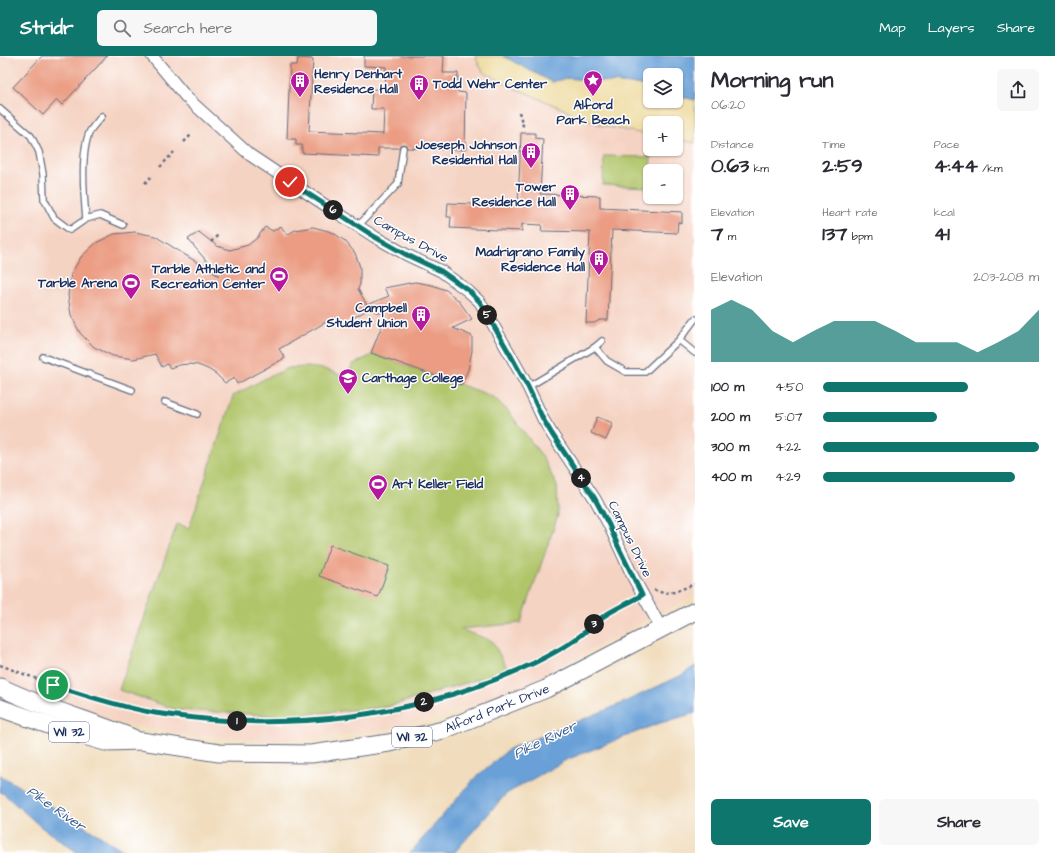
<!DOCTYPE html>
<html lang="en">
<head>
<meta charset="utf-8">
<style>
	body { margin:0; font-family:"Architects Daughter",sans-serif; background:#f7f7f7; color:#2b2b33; height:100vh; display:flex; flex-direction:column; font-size:15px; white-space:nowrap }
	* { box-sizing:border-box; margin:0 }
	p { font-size:13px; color:#7c7c81 }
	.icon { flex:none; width:22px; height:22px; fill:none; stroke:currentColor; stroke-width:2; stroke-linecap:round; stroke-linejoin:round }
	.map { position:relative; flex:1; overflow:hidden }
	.details { display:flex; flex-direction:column; background:#fff; width:360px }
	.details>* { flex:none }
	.controls { position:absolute; left:643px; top:12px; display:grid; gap:8px }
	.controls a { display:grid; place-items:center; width:40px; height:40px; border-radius:6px; background:#fff; box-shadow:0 1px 3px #0004; font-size:20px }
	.pin { position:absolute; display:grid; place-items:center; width:34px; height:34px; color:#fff; margin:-17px; border:2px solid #fff; border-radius:50%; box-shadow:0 1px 4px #0007 }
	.km { position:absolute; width:20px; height:20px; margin:-10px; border-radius:50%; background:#222; color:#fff; font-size:11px; line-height:20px; text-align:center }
	.round { display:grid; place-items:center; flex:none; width:42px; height:42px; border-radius:6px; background:#f7f7f7 }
	.head { display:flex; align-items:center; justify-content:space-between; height:68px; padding:0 16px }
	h1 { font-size:22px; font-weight:700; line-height:30px }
	.metrics { display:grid; grid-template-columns:repeat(3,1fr); gap:6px; height:68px; padding:4px 16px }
	.metrics div { display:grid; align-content:center }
	.metrics b { font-size:20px; font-weight:700 }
	.metrics small { font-size:11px; font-weight:400 }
	.metrics p { font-size:11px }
	.chart { height:112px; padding:8px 16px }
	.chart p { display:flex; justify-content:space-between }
	.chart svg { width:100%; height:72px; margin-top:4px; fill:#0f766e; opacity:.7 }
	.primary-button { display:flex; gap:8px; margin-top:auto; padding:8px 16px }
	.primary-button a { flex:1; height:46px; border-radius:6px; background:#0f766e; color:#fff; font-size:16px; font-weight:700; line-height:46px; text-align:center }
	.primary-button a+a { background:#f7f7f7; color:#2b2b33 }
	ul { padding:0 16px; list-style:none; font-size:13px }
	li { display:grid; grid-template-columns:64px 48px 1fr; align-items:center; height:30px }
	li i { height:10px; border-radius:5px; background:#0f766e }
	header { display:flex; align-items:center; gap:24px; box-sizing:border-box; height:56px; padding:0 20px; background:#0f766e; color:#fff }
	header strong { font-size:19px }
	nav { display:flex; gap:22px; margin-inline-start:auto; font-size:14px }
	.search { width:280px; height:36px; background:#f7f7f7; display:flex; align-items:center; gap:10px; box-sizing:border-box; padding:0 14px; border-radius:6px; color:#7c7c81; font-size:15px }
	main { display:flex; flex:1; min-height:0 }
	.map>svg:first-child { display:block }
	.built { fill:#f5d3c2; fill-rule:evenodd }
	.green { fill:#b0c569; stroke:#667a64 }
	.sand { fill:#eeda9e; stroke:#84847e }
	.water { fill:#69a0d7; stroke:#42689a }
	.building { fill:#eb9c82 }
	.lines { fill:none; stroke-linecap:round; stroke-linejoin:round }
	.service-casing { stroke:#666c7f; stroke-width:8 }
	.minor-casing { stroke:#666c7f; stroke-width:13 }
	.primary-casing { stroke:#666c7f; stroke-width:19 }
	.path { stroke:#666c7f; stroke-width:2.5; stroke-dasharray:3 3; stroke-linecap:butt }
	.service { stroke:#fff; stroke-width:5.5 }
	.minor { stroke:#fff; stroke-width:11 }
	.primary { stroke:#fff; stroke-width:17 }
	.route-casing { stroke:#fff; stroke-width:8 }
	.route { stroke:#0f766e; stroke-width:5 }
	.labels { text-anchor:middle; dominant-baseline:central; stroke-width:3; stroke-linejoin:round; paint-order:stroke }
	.shield { fill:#fff; stroke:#5f6d8e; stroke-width:1 }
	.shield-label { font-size:12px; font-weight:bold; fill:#1b2f5e }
	.poi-label { font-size:13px; font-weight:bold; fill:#1b2f5e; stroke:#fff; text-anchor:end }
	.street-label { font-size:13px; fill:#1b2f5e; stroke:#fff }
	.water-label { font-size:14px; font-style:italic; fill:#3a5c8e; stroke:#fff }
</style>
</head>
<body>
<header>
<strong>Stridr</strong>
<div class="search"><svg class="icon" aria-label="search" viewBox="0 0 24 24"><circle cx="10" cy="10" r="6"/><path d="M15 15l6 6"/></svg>Search here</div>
<nav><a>Map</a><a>Layers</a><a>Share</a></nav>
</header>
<main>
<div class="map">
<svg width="695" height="797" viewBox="0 0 695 797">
	<rect width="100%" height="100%" fill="#fff"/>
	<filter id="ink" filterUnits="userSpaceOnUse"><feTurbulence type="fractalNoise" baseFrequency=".025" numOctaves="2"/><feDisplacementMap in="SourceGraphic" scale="8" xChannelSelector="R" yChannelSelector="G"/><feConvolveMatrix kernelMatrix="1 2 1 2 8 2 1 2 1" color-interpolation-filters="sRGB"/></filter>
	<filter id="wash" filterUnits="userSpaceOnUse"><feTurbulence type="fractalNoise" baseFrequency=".012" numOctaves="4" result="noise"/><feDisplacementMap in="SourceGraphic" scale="16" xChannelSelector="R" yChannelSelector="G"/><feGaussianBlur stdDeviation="0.9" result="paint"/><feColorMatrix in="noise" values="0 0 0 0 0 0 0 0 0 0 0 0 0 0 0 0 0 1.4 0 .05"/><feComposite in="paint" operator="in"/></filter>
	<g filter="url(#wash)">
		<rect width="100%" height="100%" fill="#f1ddbd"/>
		<path class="built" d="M0,0H475L483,16L510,30L603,70L650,79V93H676V83L695,87V538L528,628L442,659L382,674L274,685L182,678L111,665L65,664L0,641ZM650,115H676V141H650Z"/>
		<g class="green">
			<path d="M604,100L651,101L649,131L603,129Z"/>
			<path d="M374,298L481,336L495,342L508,355L542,400L557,430L558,459L521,567L460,573L492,585L508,614L387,651L285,660L177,654L119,634L177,468L189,472L233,340L266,322L289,312L307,311L324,313L348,322L352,309Z"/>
		</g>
		<path class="sand" d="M475,0H503L552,26L566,22L643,29L650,31V45H676V39L695,44V87L676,83V67H650V79L603,70L510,30L483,16Z"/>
		<g class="water">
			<path d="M503,0H695V44L676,39V19H650V31L643,29L566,22L552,26Z"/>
			<path d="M695,610V657L657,668L566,704L506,738L454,797H410L476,721L509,693L618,649L682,619Z"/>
			<path d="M0,719L128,797H78L41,771L4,738L0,736Z"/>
		</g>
		<g id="blocks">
			<g class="building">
				<path d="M42,0H107L62,49L57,44L43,59L13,31Z"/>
				<path d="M364,0H444L443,17H458V36L466,37L465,94L407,92L406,89L403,88L400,89L399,92H378V101L302,97V89H296V83H287L290,9H297L298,2L313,3L309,75L383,78L384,53H371L372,33L385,34L386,11L364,10Z"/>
				<path d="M521,77H535V82L543,83L540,138L600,140V152L682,156V167L678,166L677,177L612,174L608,264H600L594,267H586L590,176L541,175L542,169L522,168V175L450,172L451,161H447L448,147L518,150Z"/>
				<path d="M281,170L287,179L295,174L313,171L332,176L345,185L355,197L360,211V228L358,233L367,249L389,240L384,232L415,226L432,229L446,234L459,245L472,263L453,272L472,280V295L468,314L461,329L371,297L386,259L369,253L337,271L333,262L279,293L285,302L237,328L234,322L225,327L216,318L208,313L198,309L188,308L179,309L170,312L167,308L162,311L155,298L134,303L113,300L94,291L80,277L71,259L68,239L71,218L81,201L96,187L114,178L135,176L155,180L219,220L188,183L199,176L217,190L230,194L248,189L257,182L265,171L273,175Z"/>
				<path d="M597,361L613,367L606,384L591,377Z"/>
				<path d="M330,489L389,510L378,541L319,520Z"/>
			</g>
		</g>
	</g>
	<g filter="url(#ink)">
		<use href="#blocks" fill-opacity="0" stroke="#666c7f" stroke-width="1"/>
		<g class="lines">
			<defs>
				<g id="service">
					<path d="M0,53L31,80L39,96L43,118L44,143L54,162L70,174L86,163L100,159L123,169"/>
					<path d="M86,163C84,140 80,96 90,75C93,70 98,65 102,60"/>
					<path d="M358,170L398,128L403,92"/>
					<path d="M679,284L695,297"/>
					<path d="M595,291L607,305L626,316H645L679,284L695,263"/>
					<path d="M43,301L132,334"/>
					<path d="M528,331L595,291L602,285"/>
					<path d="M165,346L197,358"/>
				</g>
				<path id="minor" d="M152,0L186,41L250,99L322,147L375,181L407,199L441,215L468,235L480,246L511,300L528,331L543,363L552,378L595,443L609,469L633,521L661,572"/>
				<g id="primary">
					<path d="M0,631C43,652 89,664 133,682"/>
					<path id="s1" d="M0,652L57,672L105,686L141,685L219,697L311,698L389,687L443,674L546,633L695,555"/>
				</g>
			</defs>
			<use href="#service" class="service-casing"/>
			<use href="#minor" class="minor-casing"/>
			<use href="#primary" class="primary-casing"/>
			<g class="path">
				<path d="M519,56L524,73"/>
				<path d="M184,86L191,79"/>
				<path d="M160,111L174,96"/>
				<path d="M145,127L151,121"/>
				<path d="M211,186L218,179"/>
				<path d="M654,534L663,537L674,536L695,528"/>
				<path d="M0,609L53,629L105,645L154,657L217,664L272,666L326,663L381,656L430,645L467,634L534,607L567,589L580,580L602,562L633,544"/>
			</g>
			<use href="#service" class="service"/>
			<use href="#minor" class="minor"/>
			<use href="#primary" class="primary"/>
		</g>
	</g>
	<g class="lines" filter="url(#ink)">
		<defs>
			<path id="route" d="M53,629C86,640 120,651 155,657C284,677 415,663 534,607C550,599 566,591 580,580C587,575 594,568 601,562C614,553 629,547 642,539L618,490L609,469L595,443L552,378L543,363L528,331L511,300L480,246L468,234L441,215L407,199L375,181L290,126"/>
		</defs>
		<use href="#route" class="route-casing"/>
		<use href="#route" class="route"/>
	</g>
	<defs>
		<symbol id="sight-pin" viewBox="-11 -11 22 30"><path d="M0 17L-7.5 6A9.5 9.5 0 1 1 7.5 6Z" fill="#b5179e" stroke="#fff"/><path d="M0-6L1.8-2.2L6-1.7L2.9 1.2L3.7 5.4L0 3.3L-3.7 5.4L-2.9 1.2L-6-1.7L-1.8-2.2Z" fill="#fff"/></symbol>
		<symbol id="building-pin" viewBox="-11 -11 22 30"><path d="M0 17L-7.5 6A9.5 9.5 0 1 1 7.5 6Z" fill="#b5179e" stroke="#fff"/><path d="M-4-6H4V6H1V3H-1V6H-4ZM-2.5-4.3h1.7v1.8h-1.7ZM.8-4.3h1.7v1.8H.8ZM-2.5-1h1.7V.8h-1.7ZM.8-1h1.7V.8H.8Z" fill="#fff"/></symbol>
		<symbol id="stadium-pin" viewBox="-11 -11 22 30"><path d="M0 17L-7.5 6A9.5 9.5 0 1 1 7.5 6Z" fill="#b5179e" stroke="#fff"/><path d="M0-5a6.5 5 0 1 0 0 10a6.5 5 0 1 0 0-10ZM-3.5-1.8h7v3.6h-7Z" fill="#fff"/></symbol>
		<symbol id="university-pin" viewBox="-11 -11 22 30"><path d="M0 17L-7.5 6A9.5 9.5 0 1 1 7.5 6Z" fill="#b5179e" stroke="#fff"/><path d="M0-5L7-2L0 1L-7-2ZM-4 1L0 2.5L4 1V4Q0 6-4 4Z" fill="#fff"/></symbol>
	</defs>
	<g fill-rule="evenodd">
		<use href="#sight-pin" x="582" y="13" width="22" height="30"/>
		<use href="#building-pin" x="289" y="14" width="22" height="30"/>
		<use href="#building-pin" x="408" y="17" width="22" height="30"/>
		<use href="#building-pin" x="520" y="85" width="22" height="30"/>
		<use href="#building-pin" x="559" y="127" width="22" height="30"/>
		<use href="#building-pin" x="588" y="192" width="22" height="30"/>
		<use href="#stadium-pin" x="268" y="209" width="22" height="30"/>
		<use href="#stadium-pin" x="120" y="216" width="22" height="30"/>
		<use href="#building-pin" x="410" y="248" width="22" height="30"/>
		<use href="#university-pin" x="337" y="311" width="22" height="30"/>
		<use href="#stadium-pin" x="367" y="417" width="22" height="30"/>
	</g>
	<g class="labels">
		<g class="shield">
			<rect x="49" y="666" width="40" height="20" rx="3"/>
			<rect x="392" y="671" width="40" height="20" rx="3"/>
		</g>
		<g class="shield-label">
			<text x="69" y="676">WI 32</text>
			<text x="412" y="681">WI 32</text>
		</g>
		<g class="poi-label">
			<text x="314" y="18" text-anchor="start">Henry Denhart<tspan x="314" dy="15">Residence Hall</tspan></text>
			<text x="433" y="28" text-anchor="start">Todd Wehr Center</text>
			<text x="593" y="49" text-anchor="middle">Alford<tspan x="593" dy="15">Park Beach</tspan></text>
			<text x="517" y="89">Joeseph Johnson<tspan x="517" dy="15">Residential Hall</tspan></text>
			<text x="556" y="131">Tower<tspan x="556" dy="15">Residence Hall</tspan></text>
			<text x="585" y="196">Madrigrano Family<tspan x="585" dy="15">Residence Hall</tspan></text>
			<text x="265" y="213">Tarble Athletic and<tspan x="265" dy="15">Recreation Center</tspan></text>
			<text x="117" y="227">Tarble Arena</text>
			<text x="407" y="252">Campbell<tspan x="407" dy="15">Student Union</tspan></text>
			<text x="362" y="322" text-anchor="start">Carthage College</text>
			<text x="392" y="428" text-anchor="start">Art Keller Field</text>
		</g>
		<g class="street-label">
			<text transform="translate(411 183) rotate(29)">Campus Drive</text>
			<text transform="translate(630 483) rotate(64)">Campus Drive</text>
			<text stroke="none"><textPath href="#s1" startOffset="510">Alford Park Drive</textPath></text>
		</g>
		<g class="water-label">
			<text transform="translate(545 684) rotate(-26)">Pike River</text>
			<text transform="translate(56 753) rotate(35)">Pike River</text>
		</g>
	</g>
</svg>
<div class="controls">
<a><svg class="icon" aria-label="layers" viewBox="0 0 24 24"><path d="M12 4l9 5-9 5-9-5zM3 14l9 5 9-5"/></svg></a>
<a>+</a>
<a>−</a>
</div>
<div class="pin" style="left:53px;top:629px;background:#1e9e55"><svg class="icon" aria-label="arrive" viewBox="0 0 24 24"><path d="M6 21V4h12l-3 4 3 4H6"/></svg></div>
<div class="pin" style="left:290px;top:126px;background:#d93025"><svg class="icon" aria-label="check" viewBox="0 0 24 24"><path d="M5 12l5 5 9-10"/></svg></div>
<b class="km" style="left:237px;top:665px">1</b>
<b class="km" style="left:424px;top:646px">2</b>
<b class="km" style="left:594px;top:568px">3</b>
<b class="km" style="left:581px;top:422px">4</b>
<b class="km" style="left:487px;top:259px">5</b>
<b class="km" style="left:333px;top:154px">6</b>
</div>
<section class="details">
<div class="head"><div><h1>Morning run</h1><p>06:20</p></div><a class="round"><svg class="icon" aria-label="share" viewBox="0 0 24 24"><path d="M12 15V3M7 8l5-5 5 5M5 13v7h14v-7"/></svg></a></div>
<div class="metrics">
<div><p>Distance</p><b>0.63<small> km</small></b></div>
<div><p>Time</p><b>2:59</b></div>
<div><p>Pace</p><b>4:44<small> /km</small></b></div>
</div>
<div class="metrics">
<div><p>Elevation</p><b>7<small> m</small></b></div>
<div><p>Heart rate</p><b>137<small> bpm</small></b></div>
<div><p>kcal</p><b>41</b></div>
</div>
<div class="chart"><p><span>Elevation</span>203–208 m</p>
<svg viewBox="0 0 160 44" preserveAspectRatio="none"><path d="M0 44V12L10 6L20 12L30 25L40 32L50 25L60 19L70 19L80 19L90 25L100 32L110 32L120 32L130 38L140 32L150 25L160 12V44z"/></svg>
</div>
<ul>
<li><b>100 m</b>4:50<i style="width:67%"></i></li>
<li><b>200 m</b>5:07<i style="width:53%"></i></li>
<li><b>300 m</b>4:22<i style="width:100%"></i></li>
<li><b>400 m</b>4:29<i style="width:89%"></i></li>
</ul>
<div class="primary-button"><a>Save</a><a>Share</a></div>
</section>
</main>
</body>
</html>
